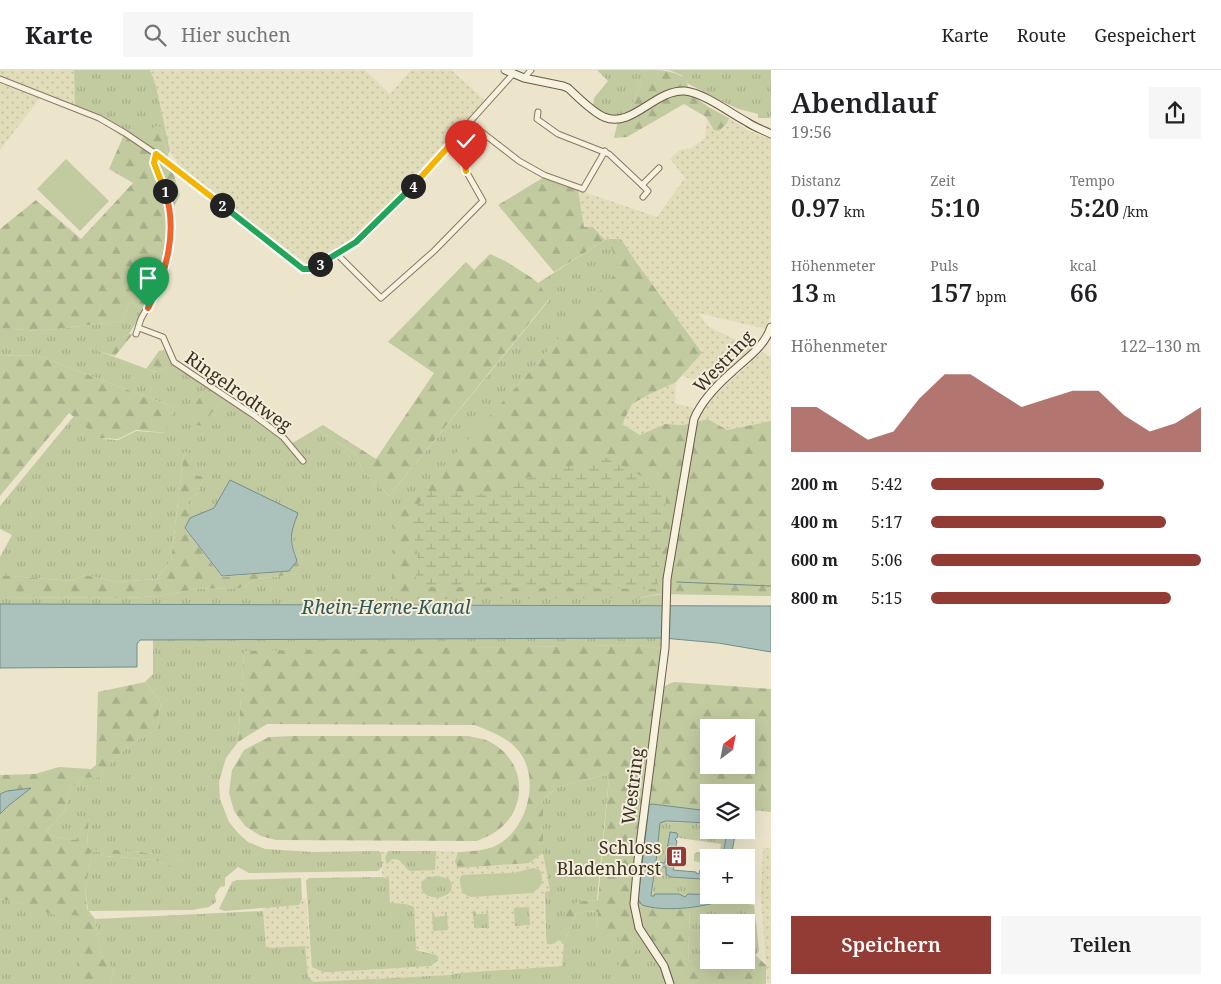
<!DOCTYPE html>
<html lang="de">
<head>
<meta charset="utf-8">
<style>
	body { margin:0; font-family:"Noto Serif",serif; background:#f6f6f6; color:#202124; height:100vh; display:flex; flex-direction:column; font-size:19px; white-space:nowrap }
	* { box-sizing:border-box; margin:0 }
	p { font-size:16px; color:#757577 }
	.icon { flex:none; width:28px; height:28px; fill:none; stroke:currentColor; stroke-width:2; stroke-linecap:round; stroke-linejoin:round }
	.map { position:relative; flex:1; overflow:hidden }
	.panel { display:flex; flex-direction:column; background:#fff; width:450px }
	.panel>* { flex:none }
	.needle { width:32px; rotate:32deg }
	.controls { position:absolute; left:700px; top:649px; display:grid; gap:10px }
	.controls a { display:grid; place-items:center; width:55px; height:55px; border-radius:0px; background:#fff; box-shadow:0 5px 20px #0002; font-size:25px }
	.pin { position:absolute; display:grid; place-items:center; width:42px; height:42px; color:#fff; margin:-51px -21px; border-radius:50% 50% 50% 0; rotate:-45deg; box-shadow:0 0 5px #0007 }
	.pin .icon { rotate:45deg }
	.km { position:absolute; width:25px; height:25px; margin:-12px; border-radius:50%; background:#222; color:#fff; font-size:14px; line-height:25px; text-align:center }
	.round { display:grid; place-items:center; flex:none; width:52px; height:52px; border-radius:0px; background:#f6f6f6 }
	.head { display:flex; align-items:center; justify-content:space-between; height:85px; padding:0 20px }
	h1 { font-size:28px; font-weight:600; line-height:38px }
	.stats { display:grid; grid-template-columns:repeat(3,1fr); gap:8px; height:85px; padding:5px 20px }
	.stats div { display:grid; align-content:center }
	.stats b { font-size:25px; font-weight:600 }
	.stats small { font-size:14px; font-weight:400 }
	.stats p { font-size:14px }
	.chart { height:140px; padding:10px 20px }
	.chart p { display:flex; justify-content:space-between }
	.chart svg { width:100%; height:90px; margin-top:5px; fill:#923c35; opacity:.7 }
	.cta { display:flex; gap:10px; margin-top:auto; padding:10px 20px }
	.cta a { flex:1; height:58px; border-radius:0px; background:#923c35; color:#fff; font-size:20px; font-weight:600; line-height:58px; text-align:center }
	.cta a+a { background:#f6f6f6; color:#202124 }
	ul { padding:0 20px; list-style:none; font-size:16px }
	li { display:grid; grid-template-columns:80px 60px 1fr; align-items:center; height:38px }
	li i { height:12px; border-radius:6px; background:#923c35 }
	header { display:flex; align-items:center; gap:30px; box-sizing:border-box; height:70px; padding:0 25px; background:#fff; border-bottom:1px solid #e0e0e0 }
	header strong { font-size:24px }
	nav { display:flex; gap:28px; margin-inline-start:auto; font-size:18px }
	.search { width:350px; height:45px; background:#f6f6f6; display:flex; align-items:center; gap:12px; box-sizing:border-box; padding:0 18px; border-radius:0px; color:#757577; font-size:19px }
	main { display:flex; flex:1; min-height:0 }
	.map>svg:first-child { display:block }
	.farmland { fill:url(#farmland-dots) }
	.grass { fill:url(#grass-tufts) }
	.forest { fill:url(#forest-firs); fill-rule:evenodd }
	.wetland { fill:url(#wetland-marsh) }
	.garden { fill:#c2caa0 }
	.water { fill:#abc1bc; stroke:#728f8a }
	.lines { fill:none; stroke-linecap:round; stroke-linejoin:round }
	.stream { stroke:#728f8a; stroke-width:1 }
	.street-casing { stroke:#887861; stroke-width:7 }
	.secondary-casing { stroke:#6a5a44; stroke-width:9 }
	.street { stroke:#f7f1df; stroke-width:5 }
	.secondary { stroke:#f7f1df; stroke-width:7 }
	.split-1-casing { stroke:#fff; stroke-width:10 }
	.split-2-casing { stroke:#fff; stroke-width:10 }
	.split-3-casing { stroke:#fff; stroke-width:10 }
	.split-4-casing { stroke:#fff; stroke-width:10 }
	.split-5-casing { stroke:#fff; stroke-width:10 }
	.split-1 { stroke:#f0652b; stroke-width:6 }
	.split-2 { stroke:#f5b400; stroke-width:6 }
	.split-3 { stroke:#22a559; stroke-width:6 }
	.split-4 { stroke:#22a559; stroke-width:6 }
	.split-5 { stroke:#f5b400; stroke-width:6 }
	.labels { text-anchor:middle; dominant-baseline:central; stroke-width:4; stroke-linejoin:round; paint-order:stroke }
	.street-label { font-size:18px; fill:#3a3023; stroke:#f4eedb }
	.poi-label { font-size:18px; fill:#3a3023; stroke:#f4eedb; text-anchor:end }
	.water-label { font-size:19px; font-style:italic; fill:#335858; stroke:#f4eedb }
</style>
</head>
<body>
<header>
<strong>Karte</strong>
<div class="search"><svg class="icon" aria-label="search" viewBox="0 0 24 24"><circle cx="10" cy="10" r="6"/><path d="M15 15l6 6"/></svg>Hier suchen</div>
<nav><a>Karte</a><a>Route</a><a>Gespeichert</a></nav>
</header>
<main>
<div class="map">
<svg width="771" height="914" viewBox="0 0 771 914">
	<defs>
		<pattern id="farmland-dots" width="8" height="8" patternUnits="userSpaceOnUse" patternTransform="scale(1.25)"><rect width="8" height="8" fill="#e1ddba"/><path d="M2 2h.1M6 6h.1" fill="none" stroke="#c2bea0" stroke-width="1.8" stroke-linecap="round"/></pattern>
		<pattern id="grass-tufts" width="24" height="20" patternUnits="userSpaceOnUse" patternTransform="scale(1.25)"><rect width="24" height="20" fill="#c2caa0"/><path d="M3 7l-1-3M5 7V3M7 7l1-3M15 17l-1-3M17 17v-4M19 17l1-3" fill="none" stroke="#a7ae8a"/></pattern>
		<pattern id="forest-firs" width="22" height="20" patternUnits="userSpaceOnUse" patternTransform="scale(1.25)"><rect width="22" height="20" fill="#c2caa0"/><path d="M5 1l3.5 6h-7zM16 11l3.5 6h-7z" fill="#a7ae8a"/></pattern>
		<pattern id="wetland-marsh" width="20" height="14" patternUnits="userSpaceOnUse" patternTransform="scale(1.25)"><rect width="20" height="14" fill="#c2caa0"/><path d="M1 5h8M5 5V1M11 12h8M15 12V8" fill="none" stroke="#a7ae8a"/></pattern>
	</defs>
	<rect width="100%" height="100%" fill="#ece5cc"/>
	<g class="farmland">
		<path d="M0,0H74L75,40L40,28L0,80Z"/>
		<path d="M150,0H365L390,24L411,0H451L485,30L358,167L308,195L180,97L170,81L156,16Z"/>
		<path d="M729,48L749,61L771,69V244L766,259L698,243L709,257L739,271L756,276L712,316L682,306L702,283L636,192L621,169L605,170L594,157H584L578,120L657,147L685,108L670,89L679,80L691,78L705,68L707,50L714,60L727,53Z"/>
		<path d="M762,282L771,287V351L727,360L708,349L698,351L705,336L715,325Z"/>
		<path d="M676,312L675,333L694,338L690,353L683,355L665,354L640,365L622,354L632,334L648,325Z"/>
		<path d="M763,778H771V913H767L761,826Z"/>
		<path d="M436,781L458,782L455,791L529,793L543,783L550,821L544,829L546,872L547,874L557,872L558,870L564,872L562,896L458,903L450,905L312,912L308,906L305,876L266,879L263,837L299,835L302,829H306L309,868L331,902L431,896L435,894L438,891V887L422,880H416L406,834L390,833L389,810L382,807L381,784L380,782Z"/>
	</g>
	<g class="grass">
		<path d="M74,0H150L156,16L170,81L168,84L159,56L134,66L123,67L102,53L75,40Z"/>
		<path d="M597,0H646L629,42C616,50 603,44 593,35L594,28L608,11Z"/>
		<path d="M669,0H771V48H758V44L739,39L718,30L687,13L681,5Z"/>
		<path d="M608,169L620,199L518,315L638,528L663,524V535L0,534V527L126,528L159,526L196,519L240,518L257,509L297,504L303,487L295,484L290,463L230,410L214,438L201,444L188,440L187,433L197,424L204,407L192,404L184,381L171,491L156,509L118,512L85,505L72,511L0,505V487L12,465L0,459V436L74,346L96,365L104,369L118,370L136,361L165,363L174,337L38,286L0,285V258L40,261L123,251L130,232L144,240L129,264L96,280L155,302L173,294L207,317L194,336L210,345L224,328L289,375L316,359L356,384L362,400L389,426L549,230L538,213L605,170Z"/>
		<path d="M661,568V579L639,575L244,582L238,672L226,688L219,712L220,729L229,752L238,763L248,772L265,779L313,782L379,781L381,783L382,797L378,801L249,803L238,797L225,808V816L220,817L215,825L216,832L209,837L192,840L88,841L85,817L89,801L91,782L98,781L105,786L153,790L161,792L167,795L182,790L144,782L91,780L87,776L89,748L86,749L76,770L54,767L46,761L65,741L70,719L85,708L100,707C114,685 133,672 156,660L161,632L145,612L153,604V570Z"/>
		<path d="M604,705L609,707L597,830L578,832L556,870H558C556,874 551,875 547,874L546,868L545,822L550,821L543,783V729L558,717Z"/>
		<path d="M662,752L709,753V760H727L723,787L709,788V794L694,791V784L697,782L719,786L721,774L679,768L677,763H670L665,792L664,793L656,792L659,756Z"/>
		<path d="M388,781H436L435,800L410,801C402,796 403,788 392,789L387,794L385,788Z"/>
		<path d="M655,797H666L670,807L702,809L703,800H700L701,797L709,798V824H688L685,827L652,826Z"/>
		<path d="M438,806L449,809C462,827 427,835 421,818L422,811L429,807Z"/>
		<path d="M382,807L389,809L390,833L406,834L414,837L416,880L436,885L438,887V891L431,896L331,902H323L312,897L306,810L310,808Z"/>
		<path d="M301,808L302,829L299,835L225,841L219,839L232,812L237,810Z"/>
		<path d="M722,828L754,835L759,881L756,885L752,882L746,881V852H709V884L688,892L690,838L710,835L721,831Z"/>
		<path d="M0,829L80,846V914H0Z"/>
		<path d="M529,837L530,855L515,856L514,838Z"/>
		<path d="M475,840L476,844H486V840H488L489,858H474L473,841Z"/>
		<path d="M263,841L266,878L305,876L308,906L313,912L450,905L458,903L562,896L564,872L576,844L588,841L598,842L597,858L639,863L661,896L667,914H110L114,900L101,885L95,849Z"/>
		<path d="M445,842H447L448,860L433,861L432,843H434L435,847L445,846Z"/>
	</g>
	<g class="forest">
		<path d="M646,0C662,0 673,0 686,9C688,28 714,40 729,48L727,53L719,61L714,60L706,47L684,34L627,67L614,68L618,51L629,42Z"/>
		<path d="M159,55L180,125L169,147L163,189L154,221L144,240L130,232L123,251L40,261L0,258V159L36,130L81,169L133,113L109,99L123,67L134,66Z"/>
		<path d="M544,107L578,120L584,157H593L605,170L554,202L498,135Z"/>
		<path d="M608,169H621L636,192L702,283L676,312L648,325L632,334L622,354L640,365L665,354L683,355L708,349L727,360L771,351V526L659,524L638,528L391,529L395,449L518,315L619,199Z"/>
		<path d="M490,184L507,192L532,208L538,213L549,229L389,426L362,400L356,384L316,359L323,355L376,389L434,303L388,272L466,192L474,200Z"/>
		<path d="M129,264H133L115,286L95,280Z"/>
		<path d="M167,279L173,294L156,302L146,299L159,281Z"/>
		<path d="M0,285L38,286L174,337L166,363L136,360L118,369L99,368L69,343L0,426Z"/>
		<path d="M207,317L224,328L210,345V357L196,355L194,336Z"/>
		<path d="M184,381L197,386L192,404L204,407L197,424L187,433L188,439L194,436L201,444L190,449L185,459L222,507L289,501L297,491L295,484L303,487L297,504L257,509L240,518L196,519L159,526L126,528L0,527V505L72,511L85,505L118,512L156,509L171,491Z"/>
		<path d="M639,575L661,579L630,832L635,854L639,863L634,900L618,897L621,863L597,858L598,842L588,841L576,844L564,872L556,870C560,860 563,839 573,834C580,830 590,831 598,830L609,707L604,705L558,717L543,729V783L529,793L458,798L455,791L458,782C473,781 490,781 502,772C530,753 541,702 515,677C504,666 489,661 475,655L267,654L238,672L244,581Z"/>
		<path d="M145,612L161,632L156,660C132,673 115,684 100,707L85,708L70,719L65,741L46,761L54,767L76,770L86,748H89L87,776L91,780C122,779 153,782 182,790L183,792L179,797L167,795L161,792L153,790L105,786L98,781L91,782L89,801L85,817L87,839L95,849L101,885L114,900L110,914H80V846L71,845L64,848L23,834L0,829V744L8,736L30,718L7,721L0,724V705L35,704L59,697L91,699L96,695L98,622Z"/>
		<path d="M675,612L771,619V742L751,740L746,746V722H709V741L652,734L638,829L665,838H690L688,892L709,884V890H746V881L752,882L766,895V914H672C654,882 635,858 637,820L663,617L671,613ZM709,658H746V695H709Z"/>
		<path d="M295,666H469C475,668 482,668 488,671C525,688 530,736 498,760C492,765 483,768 477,771L276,770L261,766L245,756L234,741L229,723L232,700L244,680L269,667Z"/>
	</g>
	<path class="wetland" d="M604,387L667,419L657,519L415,517L418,491L411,441L431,421L486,424L522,409Z"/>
	<g class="garden">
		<path d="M66,89L109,131L80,161L37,119Z"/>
		<path d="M533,798L540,800C544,810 542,818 532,823L471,827C461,824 460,818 460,808L462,805L513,803Z"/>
	</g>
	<g class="water">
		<path d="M230,410L298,443C290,465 289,468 297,491L289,501L222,506L185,458L190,448L214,438Z"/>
		<path d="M0,534L771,536V582L718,573L663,568L140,570L137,574V597L0,598Z"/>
		<path d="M31,718L8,736L0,744V724L7,721Z"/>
		<path d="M652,734L709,741V753L666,751L660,753L656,792L664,793L665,792L670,762L677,763L678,767L675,769L677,771C675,780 676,794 673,800L696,802V803L699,804L700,800L707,801V806L702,809L670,807L666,804V797H655L651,826H654L655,824H679L685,827L688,824L723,825L721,831C701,838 663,842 642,835L638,829L649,735Z"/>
		<path d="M727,760H736L731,787H723Z"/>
	</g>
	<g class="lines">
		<path class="stream" d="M677,512L771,516"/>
		<defs>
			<g id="street">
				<path d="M524,8L531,0"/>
				<path d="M0,9L99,48L125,63L156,84L300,197L303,199H312L356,172L413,115L513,4"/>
				<path d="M538,42L537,49L558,64L609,84L642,115L659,98"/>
				<path d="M470,53L519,91L544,105L583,119L605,81"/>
				<path d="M642,115L648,121L643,127"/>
				<path d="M337,184L381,228L434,181L483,131L466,101L463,84L458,66"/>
				<path d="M139,258L163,267L174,292L255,346L283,367L303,391"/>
				<path d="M136,264C138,259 139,254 141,249C145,241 150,234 154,226C166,201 172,174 170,147C169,127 153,101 156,84"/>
			</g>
			<g id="secondary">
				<path d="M505,0L524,8L563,16L568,18C579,28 591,41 604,47C632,59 655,19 685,21C704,23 730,43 747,52C754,57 763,60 771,64"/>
				<path d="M670,914L664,896L639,858L634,834L638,790L665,578L667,509L694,349C702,330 718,314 733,301C748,287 764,277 771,257"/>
			</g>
		</defs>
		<use href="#street" class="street-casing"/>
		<use href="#secondary" class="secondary-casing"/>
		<use href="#street" class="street"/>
		<use href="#secondary" class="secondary"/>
	</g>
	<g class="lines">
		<defs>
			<path id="split-1" d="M148,238C167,203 178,160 165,121"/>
			<path id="split-2" d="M165,121L154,93L156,84L222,135"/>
			<path id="split-3" d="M222,135L303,199H312L320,194"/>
			<path id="split-4" d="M320,194L356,172L413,116"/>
			<path id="split-5" d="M413,116L458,66L463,84L466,101"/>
		</defs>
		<use href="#split-1" class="split-1-casing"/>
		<use href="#split-2" class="split-2-casing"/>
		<use href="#split-3" class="split-3-casing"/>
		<use href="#split-4" class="split-4-casing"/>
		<use href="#split-5" class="split-5-casing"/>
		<use href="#split-1" class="split-1"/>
		<use href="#split-2" class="split-2"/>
		<use href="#split-3" class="split-3"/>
		<use href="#split-4" class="split-4"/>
		<use href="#split-5" class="split-5"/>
	</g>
	<defs>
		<symbol id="building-square" viewBox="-11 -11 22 22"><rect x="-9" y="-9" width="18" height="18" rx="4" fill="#923c35" stroke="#f4eedb"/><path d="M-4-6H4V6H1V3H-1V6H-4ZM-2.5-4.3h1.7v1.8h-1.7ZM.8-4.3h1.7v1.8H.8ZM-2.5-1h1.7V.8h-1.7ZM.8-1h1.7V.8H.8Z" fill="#fff"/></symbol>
	</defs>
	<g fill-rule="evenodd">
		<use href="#building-square" x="664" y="774" width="25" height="25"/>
	</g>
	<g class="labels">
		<g class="street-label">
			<text transform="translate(723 291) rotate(-46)">Westring</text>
			<text transform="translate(239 321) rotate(35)">Ringelrodtweg</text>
			<text transform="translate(632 716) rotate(-83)">Westring</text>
		</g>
		<g class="poi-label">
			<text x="661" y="777">Schloss<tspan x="661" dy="21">Bladenhorst</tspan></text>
		</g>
		<g class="water-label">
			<text x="386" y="537">Rhein-Herne-Kanal</text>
		</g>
	</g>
</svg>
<div class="controls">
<a><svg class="needle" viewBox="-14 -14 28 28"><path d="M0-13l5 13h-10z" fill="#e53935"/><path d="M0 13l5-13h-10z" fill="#757577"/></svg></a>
<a><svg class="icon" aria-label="layers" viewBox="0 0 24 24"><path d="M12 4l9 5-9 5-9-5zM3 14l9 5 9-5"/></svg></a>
<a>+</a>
<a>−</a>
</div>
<div class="pin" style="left:148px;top:238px;background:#1e9e55"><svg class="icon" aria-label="arrive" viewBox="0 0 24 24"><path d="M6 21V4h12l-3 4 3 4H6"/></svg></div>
<div class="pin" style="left:466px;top:101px;background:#d93025"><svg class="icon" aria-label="check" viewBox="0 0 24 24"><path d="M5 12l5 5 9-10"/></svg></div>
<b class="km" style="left:165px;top:121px">1</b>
<b class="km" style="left:222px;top:135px">2</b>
<b class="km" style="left:320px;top:194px">3</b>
<b class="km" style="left:413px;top:116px">4</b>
</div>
<section class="panel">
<div class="head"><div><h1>Abendlauf</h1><p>19:56</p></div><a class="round"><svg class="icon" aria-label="share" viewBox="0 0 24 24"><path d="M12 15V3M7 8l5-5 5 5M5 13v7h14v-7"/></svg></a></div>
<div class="stats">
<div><p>Distanz</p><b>0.97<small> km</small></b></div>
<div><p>Zeit</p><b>5:10</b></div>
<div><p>Tempo</p><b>5:20<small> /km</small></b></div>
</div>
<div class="stats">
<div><p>Höhenmeter</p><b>13<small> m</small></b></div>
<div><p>Puls</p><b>157<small> bpm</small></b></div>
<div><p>kcal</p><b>66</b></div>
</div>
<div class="chart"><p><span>Höhenmeter</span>122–130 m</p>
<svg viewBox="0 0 160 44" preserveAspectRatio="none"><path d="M0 44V22L10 22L20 30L30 38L40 34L50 18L60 6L70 6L80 14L90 22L100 18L110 14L120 14L130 26L140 34L150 30L160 22V44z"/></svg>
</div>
<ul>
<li><b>200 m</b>5:42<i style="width:64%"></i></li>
<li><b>400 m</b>5:17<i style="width:87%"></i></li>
<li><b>600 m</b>5:06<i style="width:100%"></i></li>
<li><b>800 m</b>5:15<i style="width:89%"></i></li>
</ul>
<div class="cta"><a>Speichern</a><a>Teilen</a></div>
</section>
</main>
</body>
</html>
